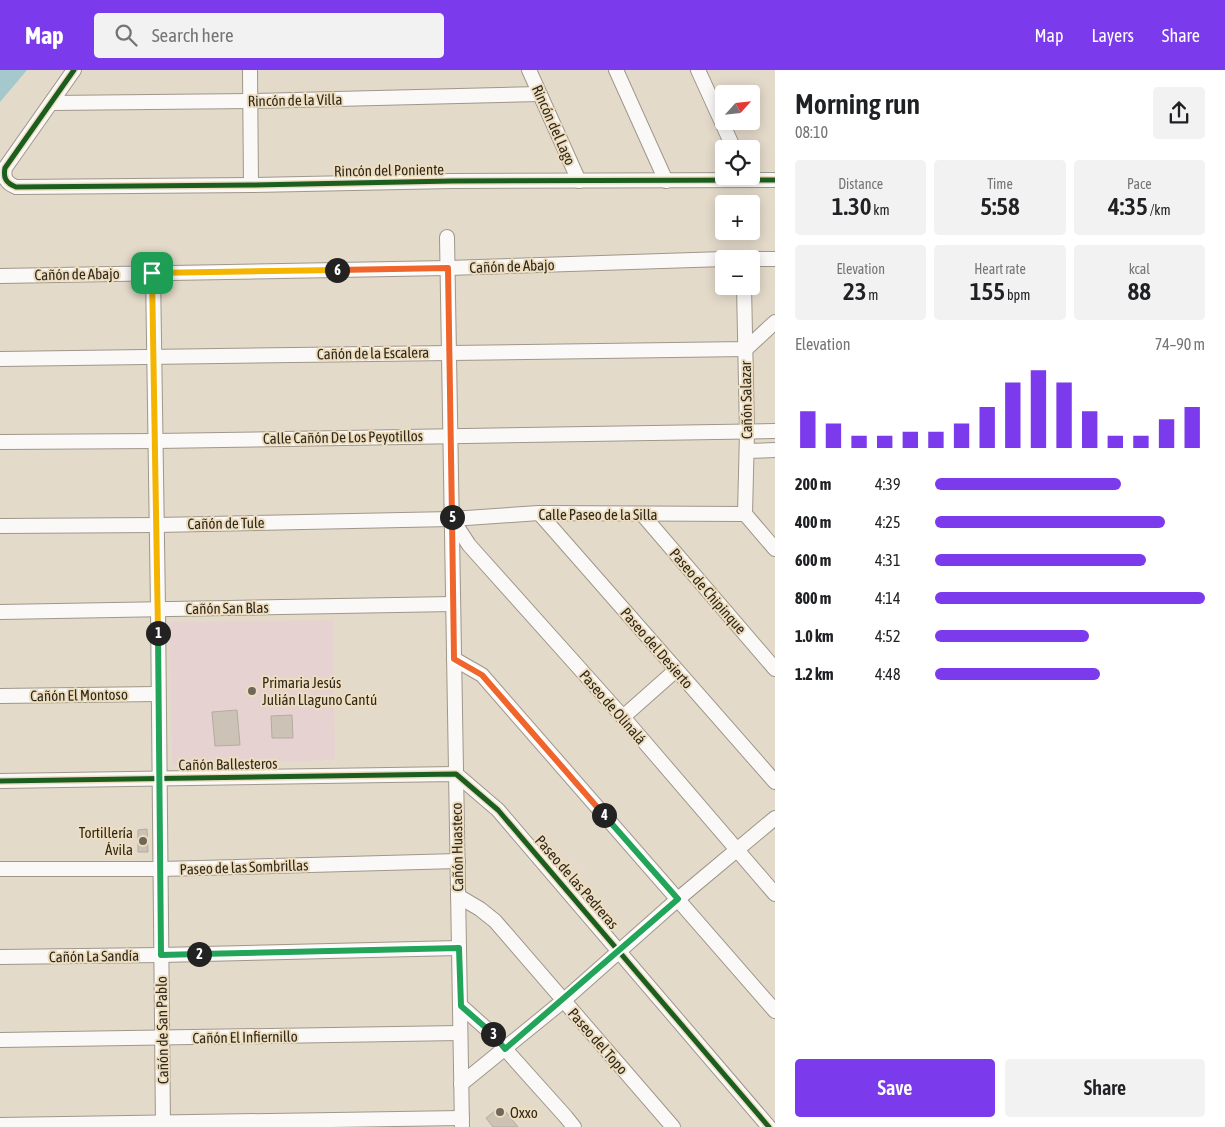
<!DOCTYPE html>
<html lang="en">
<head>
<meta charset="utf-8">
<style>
	body { margin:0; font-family:"Asap Condensed",sans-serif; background:#f2f2f2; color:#202124; height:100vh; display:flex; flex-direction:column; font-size:19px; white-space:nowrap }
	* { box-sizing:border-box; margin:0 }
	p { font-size:16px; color:#757577 }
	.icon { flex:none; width:28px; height:28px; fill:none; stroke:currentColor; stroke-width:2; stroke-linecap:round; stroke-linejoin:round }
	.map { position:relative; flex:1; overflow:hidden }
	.sheet { display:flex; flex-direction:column; background:#fff; width:450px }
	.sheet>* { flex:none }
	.needle { width:32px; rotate:63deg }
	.controls { position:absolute; left:715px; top:15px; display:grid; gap:10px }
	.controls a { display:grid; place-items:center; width:45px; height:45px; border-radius:5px; background:#fff; box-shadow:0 2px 12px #0003; font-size:25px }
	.pin { position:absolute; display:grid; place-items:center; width:42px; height:42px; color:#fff; margin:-21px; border-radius:10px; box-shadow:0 2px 8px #0006 }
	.km { position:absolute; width:25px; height:25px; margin:-12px; border-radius:50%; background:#222; color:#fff; font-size:14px; line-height:25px; text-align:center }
	.round { display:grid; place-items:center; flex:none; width:52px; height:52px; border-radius:5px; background:#f2f2f2 }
	.headline { display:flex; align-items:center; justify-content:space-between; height:85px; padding:0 20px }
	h1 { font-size:28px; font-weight:600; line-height:38px }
	.stats { display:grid; grid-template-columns:repeat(3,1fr); gap:8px; height:85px; padding:5px 20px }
	.stats div { display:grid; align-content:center; border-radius:5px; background:#f2f2f2; text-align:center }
	.stats b { font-size:25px; font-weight:600 }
	.stats small { font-size:14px; font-weight:400 }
	.stats p { font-size:14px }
	.chart { height:140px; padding:10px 20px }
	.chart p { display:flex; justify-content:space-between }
	.chart svg { width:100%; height:90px; margin-top:5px; stroke:#7c3aed; stroke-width:6 }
	.primary-button { display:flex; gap:10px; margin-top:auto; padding:10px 20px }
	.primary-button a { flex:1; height:58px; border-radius:5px; background:#7c3aed; color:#fff; font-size:20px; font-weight:600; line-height:58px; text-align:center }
	.primary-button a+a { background:#f2f2f2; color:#202124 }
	ul { padding:0 20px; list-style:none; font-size:16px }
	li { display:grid; grid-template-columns:80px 60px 1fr; align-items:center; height:38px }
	li i { height:12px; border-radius:6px; background:#7c3aed }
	header { display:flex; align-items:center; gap:30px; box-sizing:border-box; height:70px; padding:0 25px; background:#7c3aed; color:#fff }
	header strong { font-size:24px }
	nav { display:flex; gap:28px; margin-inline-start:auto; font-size:18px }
	.search { width:350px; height:45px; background:#f2f2f2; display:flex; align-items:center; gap:12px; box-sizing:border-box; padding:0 18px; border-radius:5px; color:#757577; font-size:19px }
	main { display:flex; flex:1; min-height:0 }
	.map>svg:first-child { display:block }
	.education { fill:#e6d3d1 }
	.water { fill:#a5c8cc }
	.building { fill:#ccc2b6; stroke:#b5aba0 }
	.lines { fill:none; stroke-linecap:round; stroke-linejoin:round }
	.street-casing { stroke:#9e978b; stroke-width:16 }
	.street { stroke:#fbf9f7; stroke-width:14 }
	.cycleway-casing { stroke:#eedebf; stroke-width:8 }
	.cycleway { stroke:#1b5e20; stroke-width:5 }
	.split-1-casing { stroke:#fff; stroke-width:10 }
	.split-2-casing { stroke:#fff; stroke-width:10 }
	.split-3-casing { stroke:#fff; stroke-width:10 }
	.split-4-casing { stroke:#fff; stroke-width:10 }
	.split-5-casing { stroke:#fff; stroke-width:10 }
	.split-6-casing { stroke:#fff; stroke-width:10 }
	.split-7-casing { stroke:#fff; stroke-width:10 }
	.split-1 { stroke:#f5b400; stroke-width:6 }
	.split-2 { stroke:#22a559; stroke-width:6 }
	.split-3 { stroke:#22a559; stroke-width:6 }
	.split-4 { stroke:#22a559; stroke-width:6 }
	.split-5 { stroke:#f0652b; stroke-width:6 }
	.split-6 { stroke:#f0652b; stroke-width:6 }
	.split-7 { stroke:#f5b400; stroke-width:6 }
	.poi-dot { fill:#6e675a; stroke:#eedebf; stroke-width:2 }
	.labels { text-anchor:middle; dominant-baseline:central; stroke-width:4; stroke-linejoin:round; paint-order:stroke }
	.street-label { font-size:15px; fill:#2f291d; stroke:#eedebf }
	.poi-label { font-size:15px; fill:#2f291d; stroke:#eedebf; text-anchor:start }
</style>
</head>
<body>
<header>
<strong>Map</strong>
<div class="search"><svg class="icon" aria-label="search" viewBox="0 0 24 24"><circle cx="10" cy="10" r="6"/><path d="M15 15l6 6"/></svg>Search here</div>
<nav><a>Map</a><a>Layers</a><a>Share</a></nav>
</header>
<main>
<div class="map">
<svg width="775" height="1057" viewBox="0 0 775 1057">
	<rect width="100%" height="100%" fill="#e4daca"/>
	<path class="education" d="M333,550L335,690L172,695L169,552Z"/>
	<path class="water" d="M0,0H27L0,32Z"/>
	<g class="building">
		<path d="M237,640L240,675L215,676L212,642Z"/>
		<path d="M292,645L293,668H272L271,646Z"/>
		<path d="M147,759L148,782H138V760Z"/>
		<path d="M501,1036L518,1057H493L486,1048Z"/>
	</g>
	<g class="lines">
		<defs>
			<g id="street">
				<path d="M74,0L5,98C3,108 6,113 16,117L251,115L452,111L775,110"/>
				<path d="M250,0L251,115"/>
				<path d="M529,0L579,111"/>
				<path d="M616,0L666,111"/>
				<path d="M698,0L734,79"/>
				<path d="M51,33L251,31L539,24"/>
				<path d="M447,167L462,1057"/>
				<path d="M751,189H775"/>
				<path d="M153,203L158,539L163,1057"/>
				<path d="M0,206L448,198L724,189"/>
				<path d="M744,216L747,362L745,444"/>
				<path d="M0,289L746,279L775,252"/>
				<path d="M0,372L156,371L775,361"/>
				<path d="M747,381L775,380"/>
				<path d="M539,443L775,712"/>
				<path d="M642,444L775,599"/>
				<path d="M745,444L775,479"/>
				<path d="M452,449L469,475L623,647L775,824"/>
				<path d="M0,456L157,455L452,449L539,443L745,444"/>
				<path d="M0,542L453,534"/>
				<path d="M454,589L482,605L775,941"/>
				<path d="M0,626L158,624"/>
				<path d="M623,647L676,600"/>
				<path d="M0,711L456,704L498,740L769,1057"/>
				<path d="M0,799H161L458,791"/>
				<path d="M458,826L480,839L495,851L673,1057"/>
				<path d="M0,887L161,885L459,878"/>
				<path d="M461,936L490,962L566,1047L574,1057"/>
				<path d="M0,970L460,963"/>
				<path d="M461,1014L563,931L678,829L775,748"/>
				<path d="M0,1055L462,1048"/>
			</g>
		</defs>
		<use href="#street" class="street-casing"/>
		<use href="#street" class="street"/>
		<defs>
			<g id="cycleway">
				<path d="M74,0L5,98C3,108 6,113 16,117L251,115L452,111L775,110"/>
				<path d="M0,711L456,704L498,740L769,1057"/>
			</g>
		</defs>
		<use href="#cycleway" class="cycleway-casing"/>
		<use href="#cycleway" class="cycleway"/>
	</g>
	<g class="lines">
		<defs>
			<path id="split-1" d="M152,203L158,563"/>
			<path id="split-2" d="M158,563L161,885L199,884"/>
			<path id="split-3" d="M199,884L459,878L461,936L493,964"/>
			<path id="split-4" d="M493,964L505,979L678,829L604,745"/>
			<path id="split-5" d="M452,447L454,589L482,605L604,745"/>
			<path id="split-6" d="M337,200L448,198L452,447"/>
			<path id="split-7" d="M152,203L337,200"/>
		</defs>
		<use href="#split-1" class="split-1-casing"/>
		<use href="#split-2" class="split-2-casing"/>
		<use href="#split-3" class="split-3-casing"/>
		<use href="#split-4" class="split-4-casing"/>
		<use href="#split-5" class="split-5-casing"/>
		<use href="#split-6" class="split-6-casing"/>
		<use href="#split-7" class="split-7-casing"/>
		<use href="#split-1" class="split-1"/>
		<use href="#split-2" class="split-2"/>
		<use href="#split-3" class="split-3"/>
		<use href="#split-4" class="split-4"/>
		<use href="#split-5" class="split-5"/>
		<use href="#split-6" class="split-6"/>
		<use href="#split-7" class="split-7"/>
	</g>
	<g class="poi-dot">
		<circle cx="252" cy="621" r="5"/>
		<circle cx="143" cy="771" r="5"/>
		<circle cx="500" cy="1042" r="5"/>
	</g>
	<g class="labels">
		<g class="street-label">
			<text transform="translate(295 30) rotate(-1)">Rincón de la Villa</text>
			<text transform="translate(554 55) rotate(66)">Rincón del Lago</text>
			<text transform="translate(389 100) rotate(-1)">Rincón del Poniente</text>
			<text transform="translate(512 196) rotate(-2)">Cañón de Abajo</text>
			<text transform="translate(77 204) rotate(-1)">Cañón de Abajo</text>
			<text transform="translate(373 283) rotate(-1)">Cañón de la Escalera</text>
			<text transform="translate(746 330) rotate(-91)">Cañón Salazar</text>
			<text transform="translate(343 367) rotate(-1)">Calle Cañón De Los Peyotillos</text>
			<text x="598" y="444">Calle Paseo de la Silla</text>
			<text transform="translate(226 453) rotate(-1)">Cañón de Tule</text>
			<text transform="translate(708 521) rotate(49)">Paseo de Chipinque</text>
			<text transform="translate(227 538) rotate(-1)">Cañón San Blas</text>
			<text transform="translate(657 578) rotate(49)">Paseo del Desierto</text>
			<text transform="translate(79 625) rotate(-1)">Cañón El Montoso</text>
			<text transform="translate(613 637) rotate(49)">Paseo de Olinalá</text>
			<text transform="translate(228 694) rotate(-1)">Cañón Ballesteros</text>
			<text transform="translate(457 777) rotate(-91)">Cañón Huasteco</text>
			<text transform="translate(244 797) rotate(-2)">Paseo de las Sombrillas</text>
			<text transform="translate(577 812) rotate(49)">Paseo de las Pedreras</text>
			<text transform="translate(94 886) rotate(-1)">Cañón La Sandía</text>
			<text transform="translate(162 960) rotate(-91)">Cañón de San Pablo</text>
			<text transform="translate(245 967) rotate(-1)">Cañón El Infiernillo</text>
			<text transform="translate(598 971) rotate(49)">Paseo del Topo</text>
		</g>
		<g class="poi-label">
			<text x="262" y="612">Primaria Jesús<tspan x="262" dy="17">Julián Llaguno Cantú</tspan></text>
			<text x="133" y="762" text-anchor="end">Tortillería<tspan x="133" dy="17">Ávila</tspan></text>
			<text x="510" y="1042">Oxxo</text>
		</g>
	</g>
</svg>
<div class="controls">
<a><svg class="needle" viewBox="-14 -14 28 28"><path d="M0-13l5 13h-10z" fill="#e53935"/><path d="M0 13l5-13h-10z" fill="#757577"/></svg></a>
<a><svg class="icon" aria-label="locate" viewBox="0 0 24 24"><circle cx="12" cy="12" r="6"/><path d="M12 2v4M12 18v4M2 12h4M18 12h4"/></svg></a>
<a>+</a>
<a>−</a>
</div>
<div class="pin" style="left:152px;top:203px;background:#1e9e55"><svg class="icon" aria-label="arrive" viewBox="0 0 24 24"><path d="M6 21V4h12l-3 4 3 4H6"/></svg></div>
<b class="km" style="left:158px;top:563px">1</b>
<b class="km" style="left:199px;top:884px">2</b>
<b class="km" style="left:493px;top:964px">3</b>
<b class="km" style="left:604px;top:745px">4</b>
<b class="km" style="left:452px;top:447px">5</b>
<b class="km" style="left:337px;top:200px">6</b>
</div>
<section class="sheet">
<div class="headline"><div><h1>Morning run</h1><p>08:10</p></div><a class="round"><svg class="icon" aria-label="share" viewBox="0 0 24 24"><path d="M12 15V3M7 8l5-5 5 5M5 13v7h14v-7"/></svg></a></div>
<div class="stats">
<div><p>Distance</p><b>1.30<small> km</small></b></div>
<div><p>Time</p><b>5:58</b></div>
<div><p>Pace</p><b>4:35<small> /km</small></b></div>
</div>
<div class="stats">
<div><p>Elevation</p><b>23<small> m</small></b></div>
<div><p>Heart rate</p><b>155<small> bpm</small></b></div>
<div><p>kcal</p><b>88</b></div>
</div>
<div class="chart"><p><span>Elevation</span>74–90 m</p>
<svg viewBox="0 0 160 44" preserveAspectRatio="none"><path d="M5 44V26M15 44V32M25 44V38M35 44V38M45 44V36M55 44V36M65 44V32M75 44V24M85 44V12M95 44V6M105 44V12M115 44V26M125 44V38M135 44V38M145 44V30M155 44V24"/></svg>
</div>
<ul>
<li><b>200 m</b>4:39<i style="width:69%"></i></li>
<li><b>400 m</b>4:25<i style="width:85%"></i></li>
<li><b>600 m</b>4:31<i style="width:78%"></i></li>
<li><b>800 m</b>4:14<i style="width:100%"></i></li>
<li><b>1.0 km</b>4:52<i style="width:57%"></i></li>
<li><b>1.2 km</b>4:48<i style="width:61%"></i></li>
</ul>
<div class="primary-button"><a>Save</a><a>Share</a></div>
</section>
</main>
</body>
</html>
